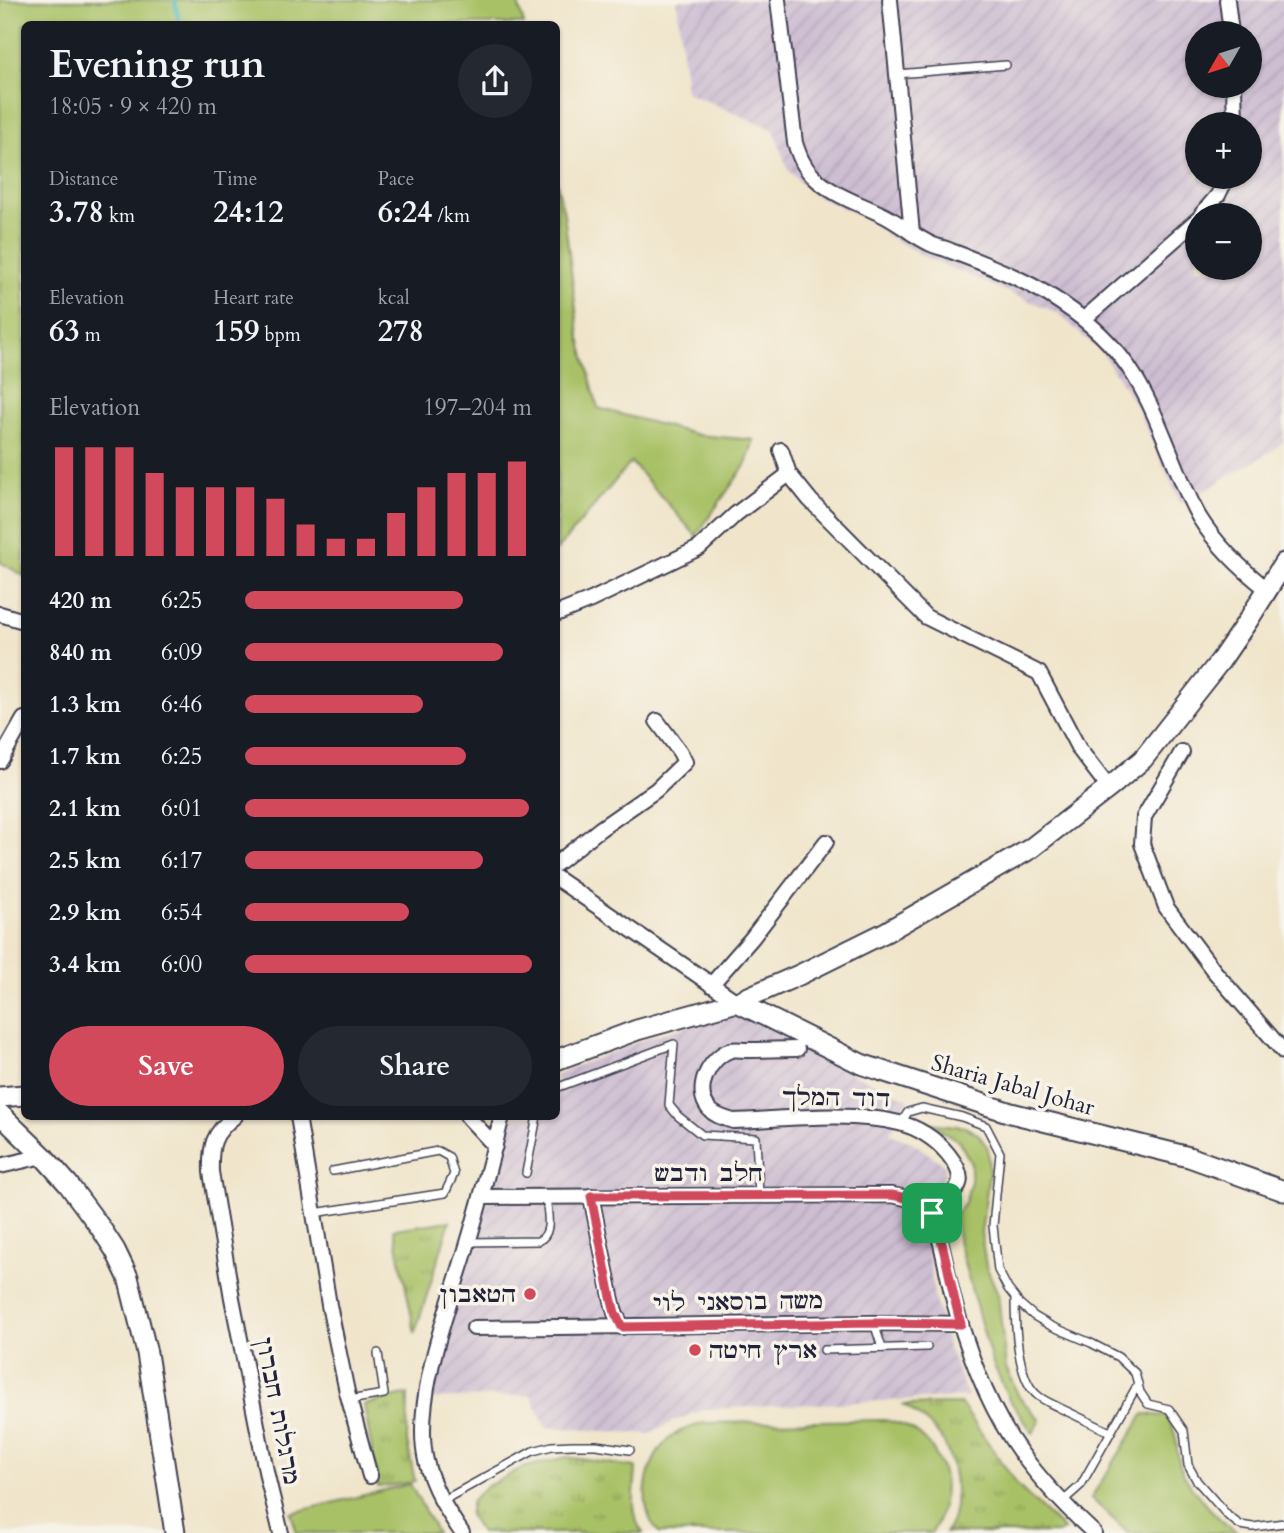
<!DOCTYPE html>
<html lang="en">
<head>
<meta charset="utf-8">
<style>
	body { margin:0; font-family:Cardo,"Frank Ruhl Libre",serif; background:#242831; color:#f1f3f6; height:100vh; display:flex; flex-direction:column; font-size:26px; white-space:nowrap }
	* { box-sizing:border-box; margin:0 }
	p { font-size:23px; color:#9ea1a6 }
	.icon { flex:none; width:38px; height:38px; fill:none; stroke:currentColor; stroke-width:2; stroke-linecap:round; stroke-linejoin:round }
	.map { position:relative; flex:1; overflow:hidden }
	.details { position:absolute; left:21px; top:21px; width:539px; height:1099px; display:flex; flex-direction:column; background:#171b24; border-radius:10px; box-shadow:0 2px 5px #0004 }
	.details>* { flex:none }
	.needle { width:46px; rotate:231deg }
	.fabs { position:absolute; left:1185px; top:21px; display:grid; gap:14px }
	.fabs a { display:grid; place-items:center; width:77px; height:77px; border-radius:50%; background:#171b24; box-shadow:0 2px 5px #0004; font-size:35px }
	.pin { position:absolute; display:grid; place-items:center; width:60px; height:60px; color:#fff; margin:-30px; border-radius:14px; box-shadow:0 4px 10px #0006 }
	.round { display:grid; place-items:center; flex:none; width:74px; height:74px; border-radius:37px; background:#242831 }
	.overview { display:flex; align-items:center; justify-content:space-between; height:119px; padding:0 28px }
	h1 { font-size:38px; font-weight:600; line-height:52px }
	.stats { display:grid; grid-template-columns:repeat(3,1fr); gap:10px; height:119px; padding:7px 28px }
	.stats div { display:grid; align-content:center }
	.stats b { font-size:30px; font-weight:600 }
	.stats small { font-size:19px; font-weight:400 }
	.stats p { font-size:19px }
	.chart { height:196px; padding:14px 28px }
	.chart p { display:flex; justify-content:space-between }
	.chart svg { width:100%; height:126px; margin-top:7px; stroke:#d1495b; stroke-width:6 }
	.action { display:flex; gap:14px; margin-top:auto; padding:14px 28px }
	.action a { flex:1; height:80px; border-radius:42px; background:#d1495b; color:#fff; font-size:28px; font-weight:600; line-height:80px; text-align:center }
	.action a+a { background:#242831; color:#f1f3f6 }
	ul { padding:0 28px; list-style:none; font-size:23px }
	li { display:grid; grid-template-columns:112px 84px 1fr; align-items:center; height:52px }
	li i { height:18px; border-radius:9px; background:#d1495b }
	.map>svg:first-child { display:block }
	.industrial { fill:url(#industrial-furrows); fill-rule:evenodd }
	.green { fill:#a9c166; stroke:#667250; stroke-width:2 }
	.park { fill:url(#park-tufts); stroke:#667250; stroke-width:2 }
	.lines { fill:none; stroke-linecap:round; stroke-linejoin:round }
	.stream { stroke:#45b5bc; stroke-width:4.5 }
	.lane-casing { stroke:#413f51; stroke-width:10 }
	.street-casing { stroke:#413f51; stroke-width:18 }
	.secondary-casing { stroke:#413f51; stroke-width:23 }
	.lane { stroke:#fff; stroke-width:7 }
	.street { stroke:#fff; stroke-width:14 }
	.secondary { stroke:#fff; stroke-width:19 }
	.route-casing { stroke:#fff; stroke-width:14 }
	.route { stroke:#d1495b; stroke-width:9 }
	.poi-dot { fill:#d1495b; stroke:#f7f3e8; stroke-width:2.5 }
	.labels { text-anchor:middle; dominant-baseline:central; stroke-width:7; stroke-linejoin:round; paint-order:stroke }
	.street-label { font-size:23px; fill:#22223b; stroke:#f7f3e8 }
	.poi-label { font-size:23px; fill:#22223b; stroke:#f7f3e8; text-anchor:end }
</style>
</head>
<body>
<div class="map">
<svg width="1284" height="1533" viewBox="0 0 1284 1533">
	<defs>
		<pattern id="industrial-furrows" width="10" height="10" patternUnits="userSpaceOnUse" patternTransform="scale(1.75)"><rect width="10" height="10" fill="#cdbed2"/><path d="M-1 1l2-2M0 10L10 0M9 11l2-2" fill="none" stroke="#b0a3b5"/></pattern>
		<pattern id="park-tufts" width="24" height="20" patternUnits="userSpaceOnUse" patternTransform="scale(1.75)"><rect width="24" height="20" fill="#a9c166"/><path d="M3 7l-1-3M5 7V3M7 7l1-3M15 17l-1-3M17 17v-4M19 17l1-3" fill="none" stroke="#899c55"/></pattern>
	</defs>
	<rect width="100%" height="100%" fill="#f7f3e8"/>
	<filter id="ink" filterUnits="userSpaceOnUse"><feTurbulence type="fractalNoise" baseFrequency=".0143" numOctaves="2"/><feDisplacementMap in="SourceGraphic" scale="14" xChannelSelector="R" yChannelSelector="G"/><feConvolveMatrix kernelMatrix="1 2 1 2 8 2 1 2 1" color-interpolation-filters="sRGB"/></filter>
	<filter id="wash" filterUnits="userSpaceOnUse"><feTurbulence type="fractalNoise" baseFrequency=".00686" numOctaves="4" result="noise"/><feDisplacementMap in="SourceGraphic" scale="28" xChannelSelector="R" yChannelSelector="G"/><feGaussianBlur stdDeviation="1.57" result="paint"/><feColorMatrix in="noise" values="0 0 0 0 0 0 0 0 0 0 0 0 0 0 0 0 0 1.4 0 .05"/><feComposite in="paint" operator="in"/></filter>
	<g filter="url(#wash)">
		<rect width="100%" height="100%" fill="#f0e5cb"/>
		<g class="industrial">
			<path d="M677,0H1284V441L1272,451L1181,504L1136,406L1103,354L1058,313L927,258L890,237L866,219L811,193L788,170L774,130L686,92ZM1197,33H1250V86H1197ZM1197,124H1250V177H1197ZM1197,215H1250V268H1197Z"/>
			<path d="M739,1012L851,1073L909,1099L890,1134L912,1142L946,1166L942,1182L928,1196L926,1238L935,1300L948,1347L968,1397L705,1409L674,1421L649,1434L546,1427L531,1395L431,1399L437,1381L442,1349L511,1117L556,1116L557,1074L650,1037Z"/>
		</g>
		<g class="green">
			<path d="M0,0H517L524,24H24V576L0,562Z"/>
			<path d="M556,179L564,214L579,334L598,408L698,435L754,440L746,464L696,536L631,462L557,550Z"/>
			<path d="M929,1123L965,1127L978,1134L988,1148L989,1175L981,1233L986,1266L998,1294L1006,1368L1019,1397L1040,1420L1033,1433L1009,1399L991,1359L959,1245L955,1215L965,1202L971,1181V1163L959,1141Z"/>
			<path d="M1144,1414L1165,1416C1182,1438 1173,1446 1181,1468C1187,1486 1222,1525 1239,1533H1128L1091,1498Z"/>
			<path d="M885,1420C892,1422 900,1424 907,1427C934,1440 950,1474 943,1502C940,1515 939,1523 931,1533H659C656,1528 652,1524 650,1519C638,1488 652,1446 681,1431C688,1428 696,1426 702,1423Z"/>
			<path d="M410,1484L437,1533H297L291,1513Z"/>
		</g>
		<g class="park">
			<path d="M450,1221L415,1333L394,1229Z"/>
			<path d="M408,1394L407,1441L415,1482L378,1487L364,1405Z"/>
			<path d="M961,1404L1019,1487L1064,1530L1058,1533H945C962,1510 956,1468 944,1443C935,1427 919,1416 904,1405Z"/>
			<path d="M567,1457L636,1467C635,1487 629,1516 643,1533H481L469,1515L472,1500L484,1488L522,1468Z"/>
		</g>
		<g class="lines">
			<path class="stream" d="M175,0L179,24"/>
		</g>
	</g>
	<g filter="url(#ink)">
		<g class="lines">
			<defs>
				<g id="lane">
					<path d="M897,74L1006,65"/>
					<path d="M556,1088L674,1044L669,1105L678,1116L702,1135L756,1138L759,1195"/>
					<path d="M901,1123L908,1112L922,1108L962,1117L986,1126L1000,1153L993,1226L998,1270L1008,1289L1020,1304L1034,1316L1051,1326L1091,1343L1118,1357L1135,1373L1140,1392L1148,1404L1169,1409L1184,1431L1188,1465L1197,1481L1228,1516L1240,1525L1253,1527L1284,1523"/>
					<path d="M526,1173L537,1116"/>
					<path d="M314,1213L445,1193L454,1174L449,1157L438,1151L333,1171"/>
					<path d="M469,1242L538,1241C554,1234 547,1212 546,1196"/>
					<path d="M1015,1299C1015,1323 1017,1377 1036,1394C1042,1400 1052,1404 1060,1408C1077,1416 1093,1424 1110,1432"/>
					<path d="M874,1323L882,1348"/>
					<path d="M824,1350L927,1347"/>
					<path d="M349,1400L384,1394L378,1353"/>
					<path d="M442,1501L533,1451L552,1446L572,1445H596L630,1450"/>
					<path d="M1062,1502L1081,1485L1138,1384"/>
				</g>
				<g id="street">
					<path d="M778,0L795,143C799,155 803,166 812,175C830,194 858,203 881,214C899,222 913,236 931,244C937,247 945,248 951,251C994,267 1037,284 1074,312C1131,354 1147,395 1173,459C1181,478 1188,498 1199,517C1217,546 1241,569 1268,590"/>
					<path d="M890,0L912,233"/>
					<path d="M1227,0L1231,33"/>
					<path d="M1234,86L1235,124"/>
					<path d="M1201,215L1218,195L1227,177"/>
					<path d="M1084,319L1197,220"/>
					<path d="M781,450L789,474L810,500L926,617L1039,673L1079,749L1109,788"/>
					<path d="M0,614L24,621"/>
					<path d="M556,614L591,600L699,548L736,514L789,474"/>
					<path d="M1182,752L1144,817L1142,844L1166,907L1214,971L1284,1052"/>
					<path d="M0,761L24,719"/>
					<path d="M556,864L600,829L656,790L685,762L680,752L657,721"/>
					<path d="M556,878L737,1002"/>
					<path d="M711,985L752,938L826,842"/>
					<path d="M797,1049C780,1049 764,1050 747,1050C742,1050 735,1049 731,1050C709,1057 693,1090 709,1109C715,1116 724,1118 733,1121C784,1119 850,1111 899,1123C917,1127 936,1139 948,1154C973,1185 954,1191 932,1213C944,1245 947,1279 957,1312C971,1360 991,1412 1021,1453C1042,1482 1068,1509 1094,1533"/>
					<path d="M235,1116C213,1133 210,1145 211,1172L232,1298L267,1476L281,1533"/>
					<path d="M298,1116L329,1305L347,1392L370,1476"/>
					<path d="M467,1116L495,1146"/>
					<path d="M0,1166L43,1156"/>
					<path d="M591,1196L611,1296L615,1313L622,1327"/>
					<path d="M482,1197L892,1195C908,1198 920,1201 932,1213"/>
					<path d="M474,1328L874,1323L961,1324"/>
					<path d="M462,1533C447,1511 432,1487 426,1461C412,1400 449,1306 467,1246C480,1203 491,1160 502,1116"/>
				</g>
				<g id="secondary">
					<path d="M737,1002L861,1064L1011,1113L1189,1157L1284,1191"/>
					<path d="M556,1060L637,1030L737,1002L799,975L886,932L1030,849L1109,788L1143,759L1221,660L1249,619L1284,563"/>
					<path d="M0,1097L24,1095"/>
					<path d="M0,1114L43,1156L68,1184L100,1227L115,1250L128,1277L147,1353L175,1533"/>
				</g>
			</defs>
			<use href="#lane" class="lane-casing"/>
			<use href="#street" class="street-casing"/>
			<use href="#secondary" class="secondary-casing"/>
			<use href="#lane" class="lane"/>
			<use href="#street" class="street"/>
			<use href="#secondary" class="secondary"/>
		</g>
	</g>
	<g class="lines" filter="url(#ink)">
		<defs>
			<path id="route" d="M892,1195C906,1198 923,1200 931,1213C935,1218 937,1227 939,1233C948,1263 952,1294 961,1324L874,1323L622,1327L615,1313L611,1297L591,1196Z"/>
		</defs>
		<use href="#route" class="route-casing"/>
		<use href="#route" class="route"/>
	</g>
	<g class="poi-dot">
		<circle cx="530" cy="1294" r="7"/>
		<circle cx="695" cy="1350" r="7"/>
	</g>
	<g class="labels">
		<g class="street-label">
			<text transform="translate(1013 1085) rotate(16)">Sharia Jabal Johar</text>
			<text transform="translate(836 1098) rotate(1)">דוד המלך</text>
			<text x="709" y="1173">חלב ודבש</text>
			<text transform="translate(738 1302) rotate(-1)">משה בוסאני לוי</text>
			<text transform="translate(278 1411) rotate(79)">מרגלות חברון</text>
		</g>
		<g class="poi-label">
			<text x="516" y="1294">הטאבון</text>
			<text x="709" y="1350" text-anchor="start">ארץ חיטה</text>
		</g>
	</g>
</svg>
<div class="fabs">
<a><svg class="needle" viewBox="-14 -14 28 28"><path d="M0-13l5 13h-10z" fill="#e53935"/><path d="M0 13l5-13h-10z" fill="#9ea1a6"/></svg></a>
<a>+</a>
<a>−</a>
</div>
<div class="pin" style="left:932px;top:1213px;background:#1e9e55"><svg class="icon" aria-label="arrive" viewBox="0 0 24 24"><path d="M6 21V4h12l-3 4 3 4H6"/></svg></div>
<section class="details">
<div class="overview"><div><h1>Evening run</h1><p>18:05 · 9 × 420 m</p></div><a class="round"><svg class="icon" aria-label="share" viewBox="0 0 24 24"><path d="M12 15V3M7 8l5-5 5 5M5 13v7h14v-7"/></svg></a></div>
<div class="stats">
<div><p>Distance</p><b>3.78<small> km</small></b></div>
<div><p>Time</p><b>24:12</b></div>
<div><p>Pace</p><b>6:24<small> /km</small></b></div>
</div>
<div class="stats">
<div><p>Elevation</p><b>63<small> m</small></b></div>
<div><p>Heart rate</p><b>159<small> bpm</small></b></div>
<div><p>kcal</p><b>278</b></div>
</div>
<div class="chart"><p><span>Elevation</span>197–204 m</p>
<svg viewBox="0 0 160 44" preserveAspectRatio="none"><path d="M5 44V6M15 44V6M25 44V6M35 44V15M45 44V20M55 44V20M65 44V20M75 44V24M85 44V33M95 44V38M105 44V38M115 44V29M125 44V20M135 44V15M145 44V15M155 44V11"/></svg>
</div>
<ul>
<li><b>420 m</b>6:25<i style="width:76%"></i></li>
<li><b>840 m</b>6:09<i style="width:90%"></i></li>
<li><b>1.3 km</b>6:46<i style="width:62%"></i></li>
<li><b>1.7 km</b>6:25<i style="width:77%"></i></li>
<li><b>2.1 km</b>6:01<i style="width:99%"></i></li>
<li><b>2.5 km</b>6:17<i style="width:83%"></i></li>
<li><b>2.9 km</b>6:54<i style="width:57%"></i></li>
<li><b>3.4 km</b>6:00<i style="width:100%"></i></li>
</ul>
<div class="action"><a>Save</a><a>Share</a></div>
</section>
</div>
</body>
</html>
